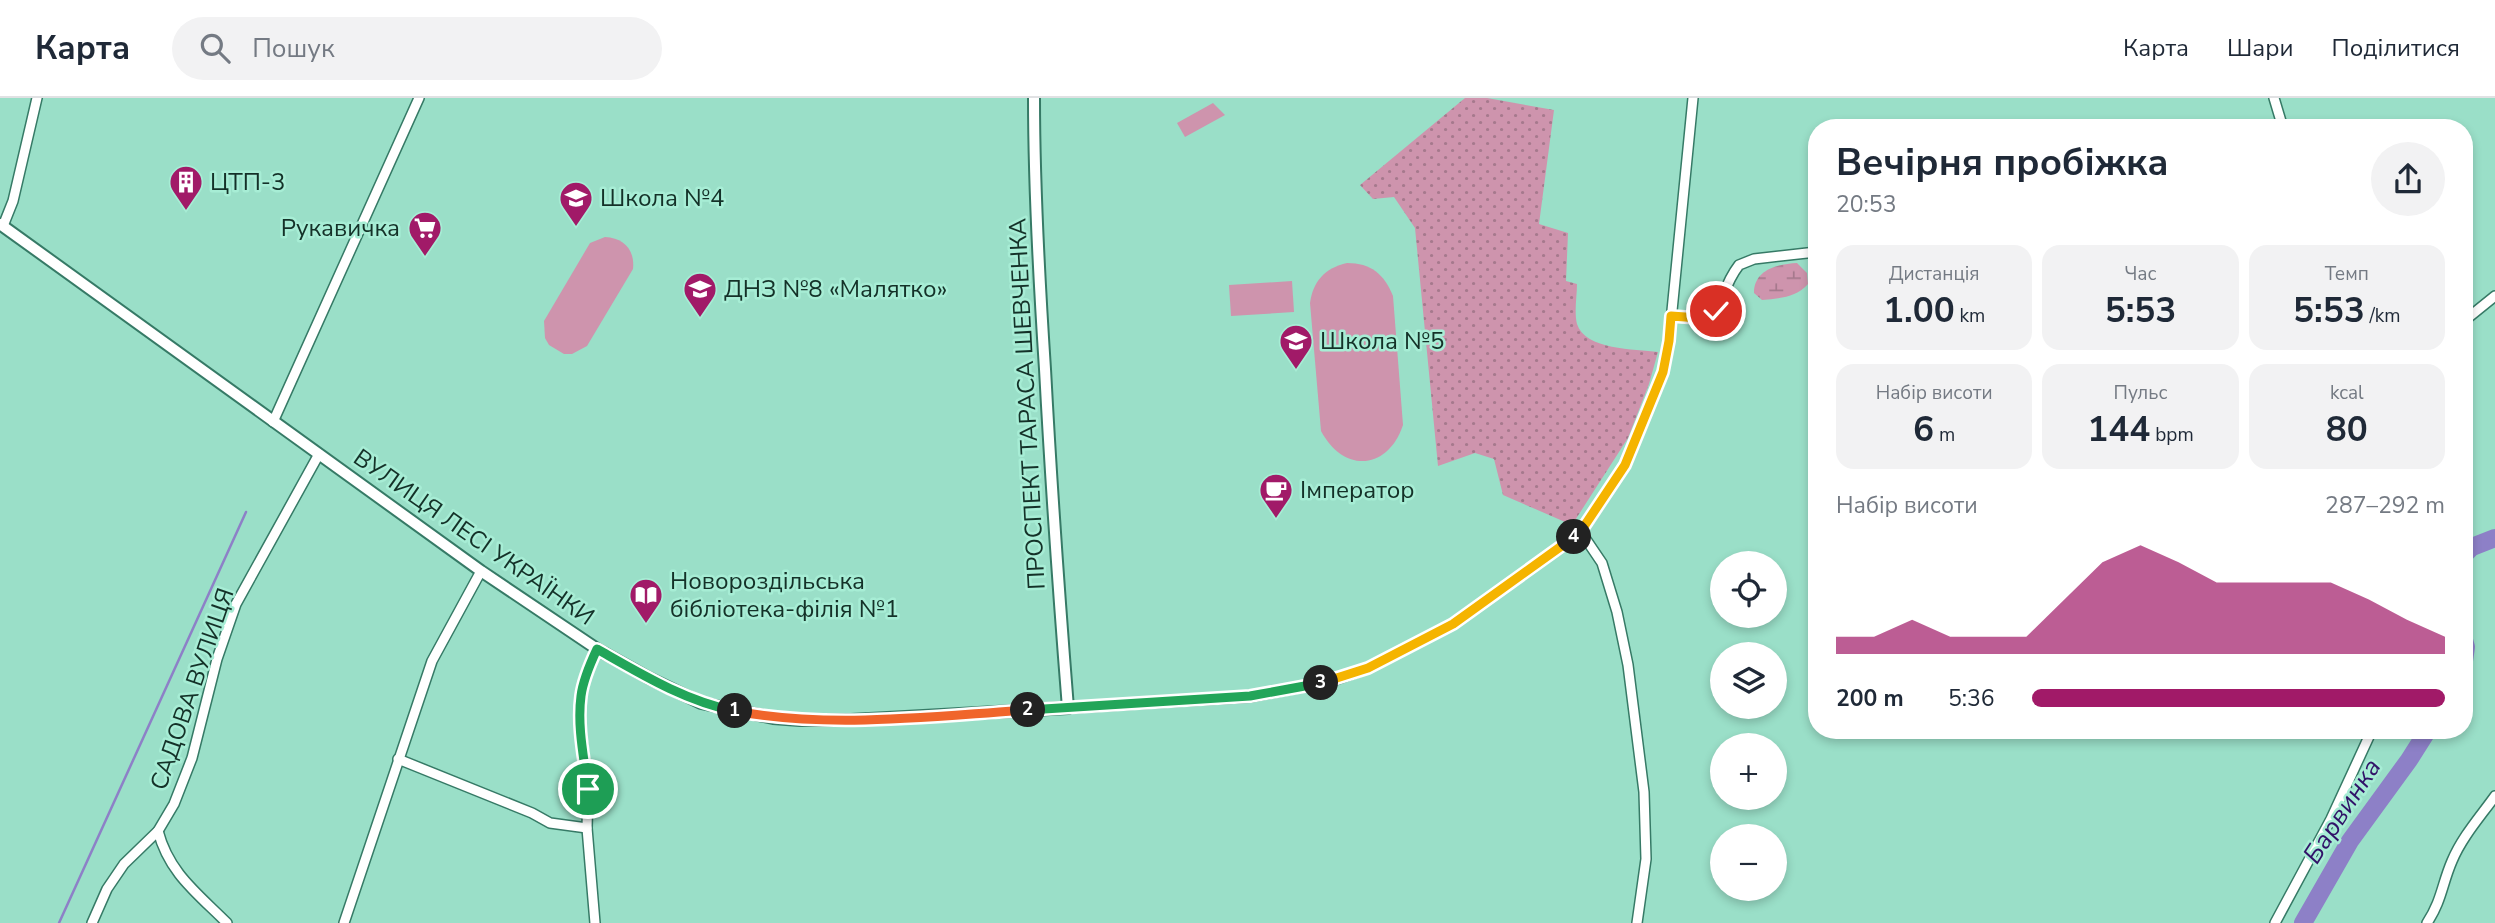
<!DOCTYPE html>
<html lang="uk">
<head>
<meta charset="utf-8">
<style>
	body { margin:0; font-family:"Nunito Sans",sans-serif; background:#f2f2f3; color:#1f2937; height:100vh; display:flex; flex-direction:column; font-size:26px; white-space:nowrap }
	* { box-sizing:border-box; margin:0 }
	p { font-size:23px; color:#747a83 }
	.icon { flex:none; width:38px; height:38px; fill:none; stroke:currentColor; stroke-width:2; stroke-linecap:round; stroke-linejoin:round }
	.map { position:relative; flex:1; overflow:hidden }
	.side { position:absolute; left:1808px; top:21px; width:665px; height:620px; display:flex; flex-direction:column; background:#fff; border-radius:28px; box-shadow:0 4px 10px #0003 }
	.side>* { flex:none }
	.fabs { position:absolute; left:1710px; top:453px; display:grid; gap:14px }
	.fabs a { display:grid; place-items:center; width:77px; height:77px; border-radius:50%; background:#fff; box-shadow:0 4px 10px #0003; font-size:35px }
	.pin { position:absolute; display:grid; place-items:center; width:60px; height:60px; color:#fff; margin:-30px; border:4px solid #fff; border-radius:50%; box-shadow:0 2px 7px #0007 }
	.km { position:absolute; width:35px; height:35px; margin:-18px; border-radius:50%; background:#222; color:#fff; font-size:19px; line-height:35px; text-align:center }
	.round { display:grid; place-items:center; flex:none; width:74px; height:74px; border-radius:37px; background:#f2f2f3 }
	.summary { display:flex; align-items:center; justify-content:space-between; height:119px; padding:0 28px }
	h1 { font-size:38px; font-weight:700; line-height:52px }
	.metrics { display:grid; grid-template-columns:repeat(3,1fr); gap:10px; height:119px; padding:7px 28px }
	.metrics div { display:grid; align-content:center; border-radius:18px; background:#f2f2f3; text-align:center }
	.metrics b { font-size:35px; font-weight:700 }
	.metrics small { font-size:19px; font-weight:400 }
	.metrics p { font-size:19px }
	.chart { height:196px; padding:14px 28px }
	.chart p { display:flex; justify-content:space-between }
	.chart svg { width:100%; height:126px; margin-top:7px; fill:#a11a68; opacity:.7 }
	ul { padding:0 28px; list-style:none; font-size:23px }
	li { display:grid; grid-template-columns:112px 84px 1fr; align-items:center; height:52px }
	li i { height:18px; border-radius:9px; background:#a11a68 }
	header { display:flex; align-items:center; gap:42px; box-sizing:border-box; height:98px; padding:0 35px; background:#fff; border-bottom:2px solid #e0e1e3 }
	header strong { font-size:33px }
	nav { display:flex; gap:38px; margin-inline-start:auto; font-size:24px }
	.search { width:490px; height:63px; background:#f2f2f3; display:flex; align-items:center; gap:18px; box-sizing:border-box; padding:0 24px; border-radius:38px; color:#747a83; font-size:26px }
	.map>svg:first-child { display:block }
	.green { fill:url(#green-dots) }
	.wetland { fill:url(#wetland-marsh) }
	.pitch { fill:#ce94ad }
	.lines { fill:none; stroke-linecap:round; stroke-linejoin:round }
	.stream { stroke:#8d80c7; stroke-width:2.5 }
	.river { stroke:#8d80c7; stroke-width:18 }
	.minor-casing { stroke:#367a66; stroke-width:12 }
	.tertiary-casing { stroke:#367a66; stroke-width:14 }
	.minor { stroke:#fff; stroke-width:9 }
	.tertiary { stroke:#fff; stroke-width:10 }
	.split-1-casing { stroke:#fff; stroke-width:14 }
	.split-2-casing { stroke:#fff; stroke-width:14 }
	.split-3-casing { stroke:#fff; stroke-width:14 }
	.split-4-casing { stroke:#fff; stroke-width:14 }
	.split-5-casing { stroke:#fff; stroke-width:14 }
	.split-1 { stroke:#22a559; stroke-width:9 }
	.split-2 { stroke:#f0652b; stroke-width:9 }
	.split-3 { stroke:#22a559; stroke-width:9 }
	.split-4 { stroke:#f5b400; stroke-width:9 }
	.split-5 { stroke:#f5b400; stroke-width:9 }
	.labels { text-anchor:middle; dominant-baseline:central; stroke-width:5; stroke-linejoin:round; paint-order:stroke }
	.poi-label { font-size:24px; fill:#143128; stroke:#a7edd5; text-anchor:start }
	.street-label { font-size:24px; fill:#143128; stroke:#a7edd5 }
	.water-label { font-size:26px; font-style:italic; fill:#311368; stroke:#a7edd5 }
</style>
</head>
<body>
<header>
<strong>Карта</strong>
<div class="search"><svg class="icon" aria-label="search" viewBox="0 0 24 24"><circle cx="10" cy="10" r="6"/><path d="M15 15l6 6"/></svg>Пошук</div>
<nav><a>Карта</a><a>Шари</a><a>Поділитися</a></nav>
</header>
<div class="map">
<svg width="2495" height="825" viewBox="0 0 2495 825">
	<defs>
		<pattern id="green-dots" width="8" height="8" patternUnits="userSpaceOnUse" patternTransform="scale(1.75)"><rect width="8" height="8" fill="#ce94ad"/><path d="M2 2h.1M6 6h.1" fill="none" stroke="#a6798d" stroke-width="1.8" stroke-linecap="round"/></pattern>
		<pattern id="wetland-marsh" width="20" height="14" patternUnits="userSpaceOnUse" patternTransform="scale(1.75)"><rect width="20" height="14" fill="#ce94ad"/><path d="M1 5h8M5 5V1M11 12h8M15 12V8" fill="none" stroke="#a6798d"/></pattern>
	</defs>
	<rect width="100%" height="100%" fill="#9adfc8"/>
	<path class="green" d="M1465,0H1487L1554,12L1539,126L1568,135L1566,183L1577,186C1577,198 1574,214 1577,226C1585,252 1635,251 1658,254L1649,286L1628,340L1572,427L1503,397L1494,361L1475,355L1438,368L1415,130L1394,99L1373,101L1360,87Z"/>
	<path class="wetland" d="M1797,165L1807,175L1808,186C1796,200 1779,200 1762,202L1754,195C1754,172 1777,166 1797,165Z"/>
	<g class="pitch">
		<path d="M1213,5L1225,17L1185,39L1177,25Z"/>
		<path d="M605,139C624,140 635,152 633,171L587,248L572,256H564L549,247L545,240L544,223L590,145Z"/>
		<path d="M1347,165C1371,165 1384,176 1393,198L1403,327C1388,372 1344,376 1321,333L1310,205C1313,183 1325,170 1347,165Z"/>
		<path d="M1292,183L1294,214L1231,218L1229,187Z"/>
	</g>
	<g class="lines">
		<path class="stream" d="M59,825L246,414"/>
		<g class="river">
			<path d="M2464,457L2472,449L2495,440"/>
			<path d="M2464,542L2466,549L2464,563"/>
			<path d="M2303,825L2350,743L2409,662L2428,632"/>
		</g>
		<defs>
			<g id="minor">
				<path d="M2274,0L2283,30"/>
				<path d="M3,128L13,103L37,0"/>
				<path d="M1671,218C1736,224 1710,205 1739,167L1754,161L1816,154"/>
				<path d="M2464,223L2495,198"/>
				<path d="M273,324L419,0"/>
				<path d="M1581,434L1602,465L1617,514L1628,567L1644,694L1646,761L1637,825"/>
				<path d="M1068,610L1250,599L1332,583L1368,570L1453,526L1581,434L1625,367L1663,274L1669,243L1693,0"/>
				<path d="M398,661L532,715L550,725L587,730"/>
				<path d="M158,733C169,775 197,795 227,825"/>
				<path d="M92,825L107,791L124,766L158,733L174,706L192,660L217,561L236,506L319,356"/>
				<path d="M344,825L432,563L481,473"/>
				<path d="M595,825L587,730L588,691L579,620L581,597L586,578L597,551"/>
				<path d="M2275,825L2331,721L2372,632"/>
				<path d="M2427,825C2442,802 2442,786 2452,763C2462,739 2480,719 2495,698"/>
			</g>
			<path id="tertiary" d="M0,126L481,473L597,551L649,580L701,605L773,620L800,622H851L1068,610C1059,497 1051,384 1045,271C1039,180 1034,90 1034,0"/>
		</defs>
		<use href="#minor" class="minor-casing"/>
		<use href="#tertiary" class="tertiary-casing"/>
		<use href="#minor" class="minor"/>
		<use href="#tertiary" class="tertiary"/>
	</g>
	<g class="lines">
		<defs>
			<path id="split-1" d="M588,691C584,660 577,628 581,598C583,582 590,566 597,551C641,576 685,603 735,613"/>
			<path id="split-2" d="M735,613C831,631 931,618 1028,612"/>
			<path id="split-3" d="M1028,612L1250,598L1321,585"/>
			<path id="split-4" d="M1321,585L1368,570L1453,526L1574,439"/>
			<path id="split-5" d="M1574,439L1581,433L1625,367L1663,274L1669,243L1671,218L1699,220L1716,213"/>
		</defs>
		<use href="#split-1" class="split-1-casing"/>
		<use href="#split-2" class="split-2-casing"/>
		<use href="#split-3" class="split-3-casing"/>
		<use href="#split-4" class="split-4-casing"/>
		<use href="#split-5" class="split-5-casing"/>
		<use href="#split-1" class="split-1"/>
		<use href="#split-2" class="split-2"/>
		<use href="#split-3" class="split-3"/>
		<use href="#split-4" class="split-4"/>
		<use href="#split-5" class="split-5"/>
	</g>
	<defs>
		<symbol id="building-pin" viewBox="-11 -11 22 30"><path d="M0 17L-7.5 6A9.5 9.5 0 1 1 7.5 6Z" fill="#a11a68" stroke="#a7edd5"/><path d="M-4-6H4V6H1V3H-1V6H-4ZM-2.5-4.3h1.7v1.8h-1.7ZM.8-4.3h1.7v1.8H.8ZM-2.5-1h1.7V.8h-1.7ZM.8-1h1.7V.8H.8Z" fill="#fff"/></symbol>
		<symbol id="school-pin" viewBox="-11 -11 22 30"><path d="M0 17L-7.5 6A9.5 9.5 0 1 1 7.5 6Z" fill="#a11a68" stroke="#a7edd5"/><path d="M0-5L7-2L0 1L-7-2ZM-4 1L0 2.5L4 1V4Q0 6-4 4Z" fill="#fff"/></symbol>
		<symbol id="supermarket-pin" viewBox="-11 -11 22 30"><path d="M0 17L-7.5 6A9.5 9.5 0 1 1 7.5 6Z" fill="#a11a68" stroke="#a7edd5"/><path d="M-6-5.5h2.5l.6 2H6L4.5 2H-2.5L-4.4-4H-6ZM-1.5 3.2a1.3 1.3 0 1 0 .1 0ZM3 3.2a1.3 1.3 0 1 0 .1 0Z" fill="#fff"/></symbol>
		<symbol id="cafe-pin" viewBox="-11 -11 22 30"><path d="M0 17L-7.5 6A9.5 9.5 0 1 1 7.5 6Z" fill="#a11a68" stroke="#a7edd5"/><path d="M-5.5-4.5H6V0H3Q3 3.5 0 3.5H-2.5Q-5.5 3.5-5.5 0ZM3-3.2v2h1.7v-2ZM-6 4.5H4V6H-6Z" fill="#fff"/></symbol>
		<symbol id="library-pin" viewBox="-11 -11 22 30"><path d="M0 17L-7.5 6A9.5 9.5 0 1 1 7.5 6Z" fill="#a11a68" stroke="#a7edd5"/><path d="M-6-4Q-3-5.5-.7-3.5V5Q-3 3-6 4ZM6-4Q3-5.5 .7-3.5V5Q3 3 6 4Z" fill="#fff"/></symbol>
	</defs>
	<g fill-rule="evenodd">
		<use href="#building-pin" x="167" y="65" width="38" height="52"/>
		<use href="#school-pin" x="557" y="81" width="38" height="52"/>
		<use href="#supermarket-pin" x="406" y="111" width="38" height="52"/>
		<use href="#school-pin" x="681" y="172" width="38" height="52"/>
		<use href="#school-pin" x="1277" y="224" width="38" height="52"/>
		<use href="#cafe-pin" x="1257" y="373" width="38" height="52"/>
		<use href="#library-pin" x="627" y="478" width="38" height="52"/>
	</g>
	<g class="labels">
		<g class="poi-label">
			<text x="210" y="84">ЦТП-3</text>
			<text x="600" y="100">Школа №4</text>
			<text x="400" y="130" text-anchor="end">Рукавичка</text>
			<text x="724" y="191">ДНЗ №8 «Малятко»</text>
			<text x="1320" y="243">Школа №5</text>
			<text x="1300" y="392">Імператор</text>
			<text x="670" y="483">Новороздільська<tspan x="670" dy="28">бібліотека-філія №1</tspan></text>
		</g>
		<g class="street-label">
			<text transform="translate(1027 306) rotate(-93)">ПРОСПЕКТ ТАРАСА ШЕВЧЕНКА</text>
			<text transform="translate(474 439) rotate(35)">ВУЛИЦЯ ЛЕСІ УКРАЇНКИ</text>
			<text transform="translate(192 591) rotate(-71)">САДОВА ВУЛИЦЯ</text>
		</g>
		<g class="water-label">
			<text transform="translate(2342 713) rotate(-57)">Барвинка</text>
		</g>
	</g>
</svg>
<div class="fabs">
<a><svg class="icon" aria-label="locate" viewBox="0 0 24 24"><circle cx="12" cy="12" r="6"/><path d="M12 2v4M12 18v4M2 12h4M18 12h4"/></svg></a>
<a><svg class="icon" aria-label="layers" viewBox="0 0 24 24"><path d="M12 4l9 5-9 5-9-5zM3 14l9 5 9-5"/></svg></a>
<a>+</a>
<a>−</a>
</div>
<div class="pin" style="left:588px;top:691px;background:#1e9e55"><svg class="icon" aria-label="arrive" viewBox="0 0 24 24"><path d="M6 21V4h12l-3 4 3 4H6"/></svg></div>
<div class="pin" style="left:1716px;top:213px;background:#d93025"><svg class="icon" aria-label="check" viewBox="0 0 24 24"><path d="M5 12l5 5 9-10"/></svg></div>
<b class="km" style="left:735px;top:613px">1</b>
<b class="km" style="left:1028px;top:612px">2</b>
<b class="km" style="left:1321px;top:585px">3</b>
<b class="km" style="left:1574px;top:439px">4</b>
<section class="side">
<div class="summary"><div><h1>Вечірня пробіжка</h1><p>20:53</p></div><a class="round"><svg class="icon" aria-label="share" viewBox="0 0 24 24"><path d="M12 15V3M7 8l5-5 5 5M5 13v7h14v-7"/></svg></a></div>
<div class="metrics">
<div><p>Дистанція</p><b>1.00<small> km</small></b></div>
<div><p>Час</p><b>5:53</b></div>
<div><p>Темп</p><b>5:53<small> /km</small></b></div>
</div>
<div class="metrics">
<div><p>Набір висоти</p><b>6<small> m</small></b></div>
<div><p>Пульс</p><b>144<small> bpm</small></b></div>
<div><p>kcal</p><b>80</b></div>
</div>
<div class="chart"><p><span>Набір висоти</span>287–292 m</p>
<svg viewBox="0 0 160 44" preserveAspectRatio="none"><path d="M0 44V38L10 38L20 32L30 38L40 38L50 38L60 25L70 12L80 6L90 12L100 19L110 19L120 19L130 19L140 25L150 32L160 38V44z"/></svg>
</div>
<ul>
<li><b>200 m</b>5:36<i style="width:100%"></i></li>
</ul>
</section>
</div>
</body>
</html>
